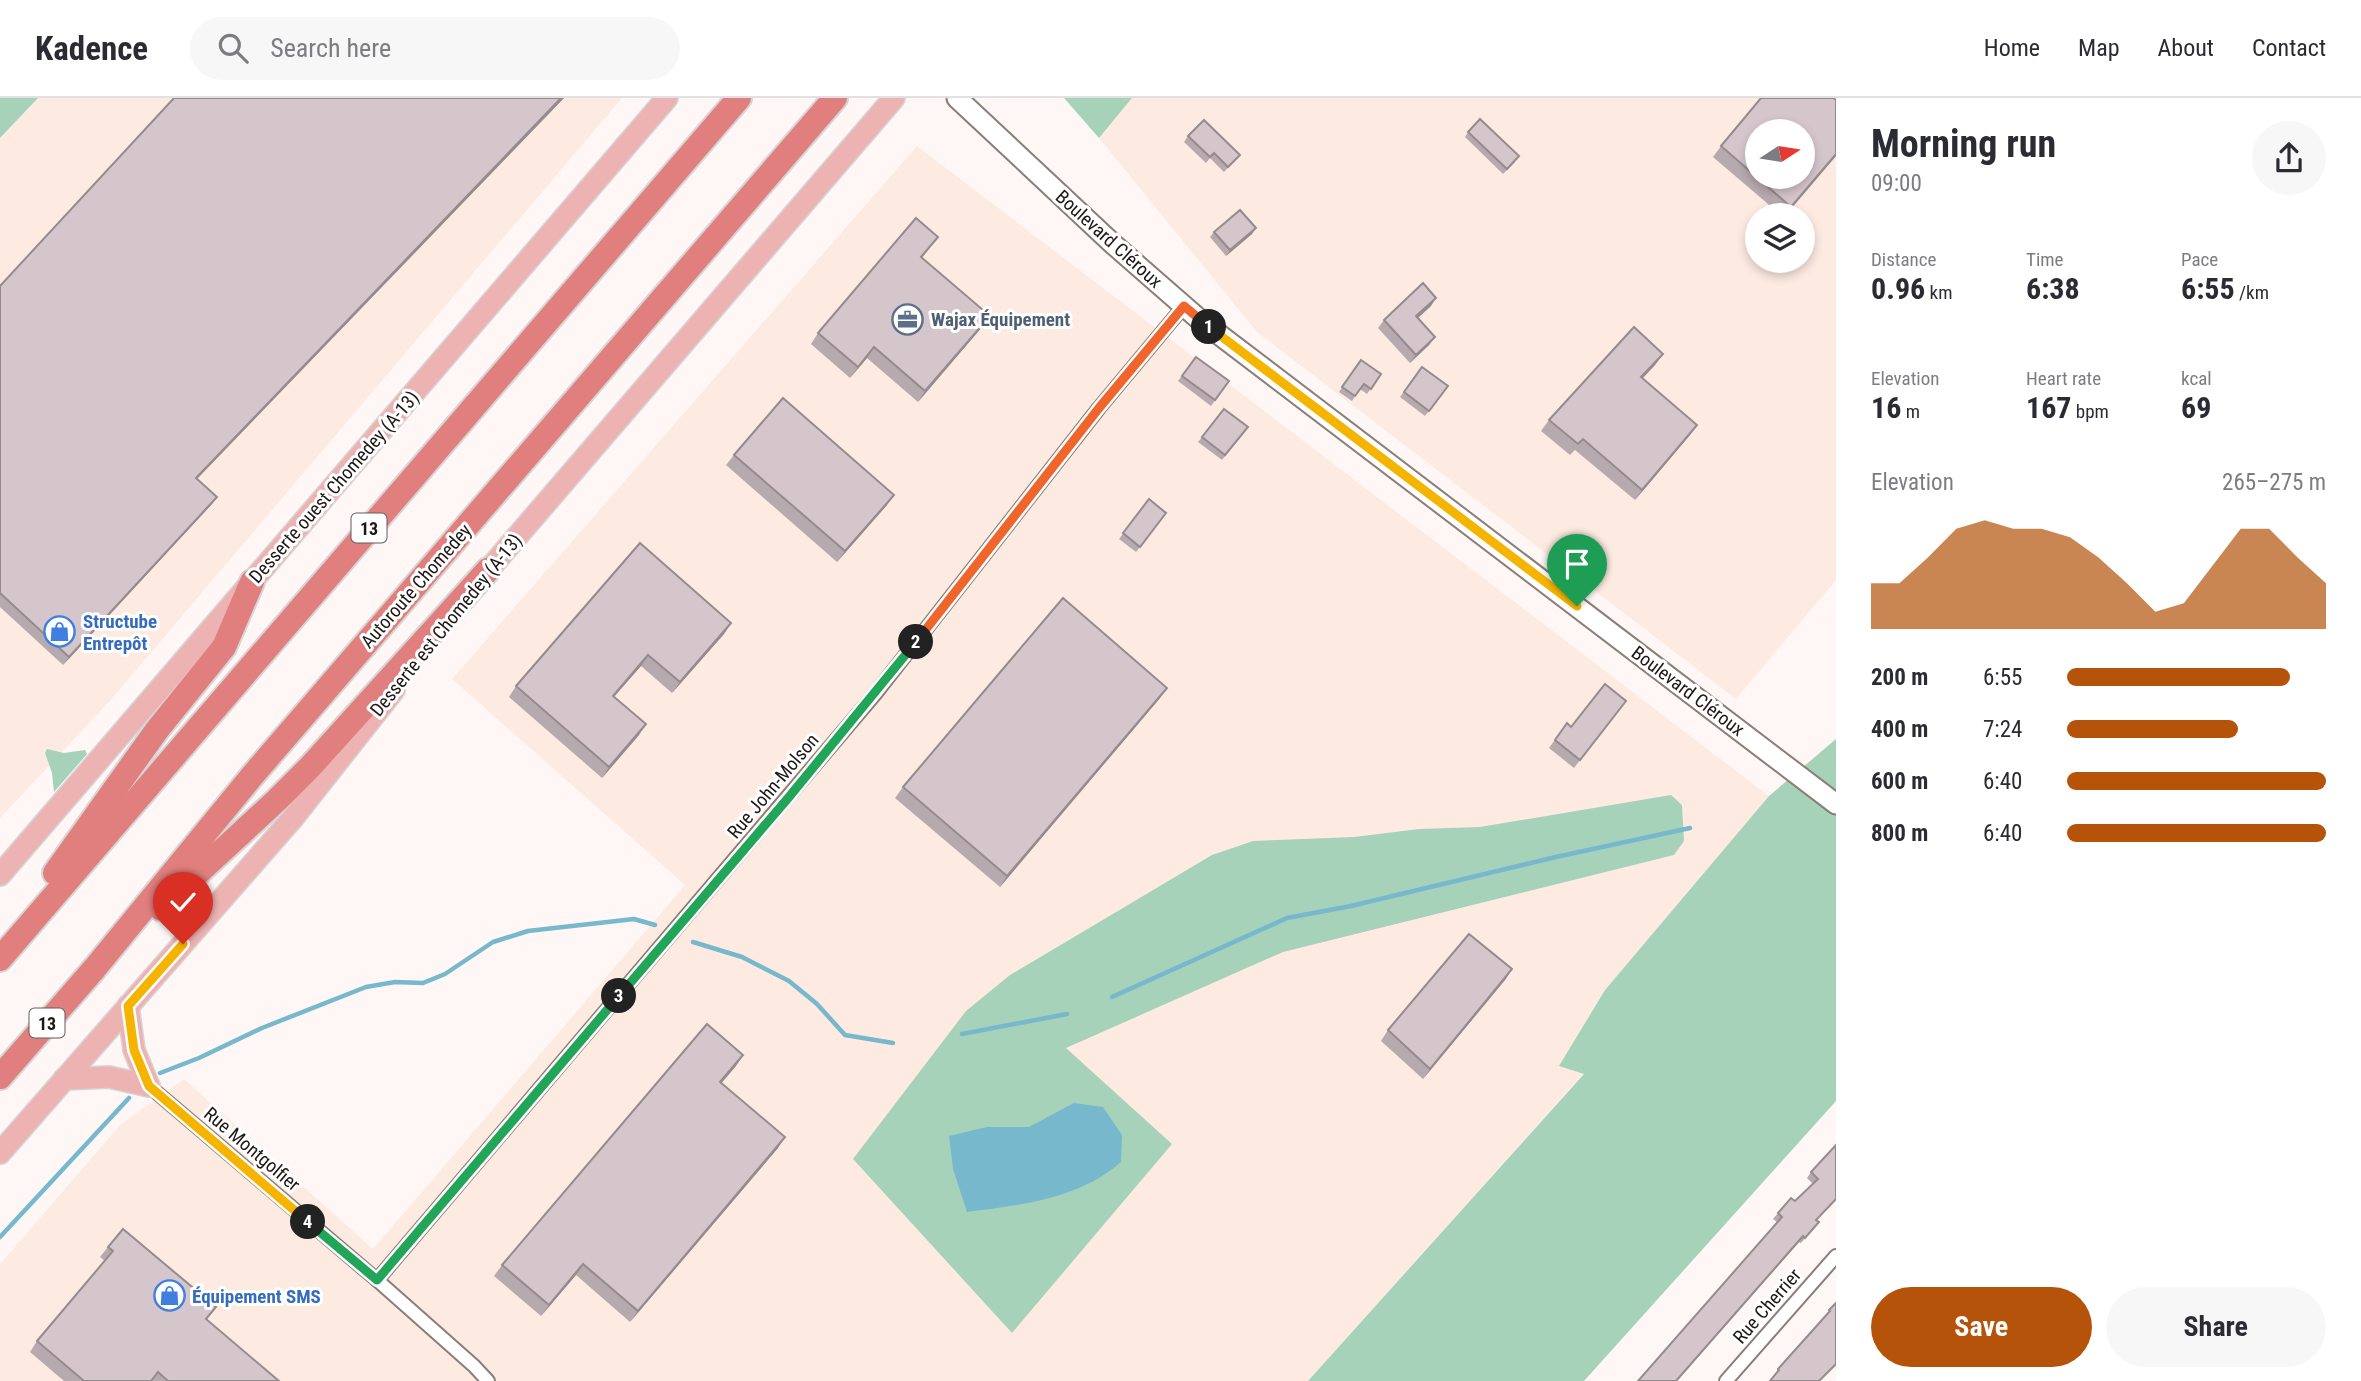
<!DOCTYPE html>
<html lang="en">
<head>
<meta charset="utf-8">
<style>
	body { margin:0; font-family:"Roboto Condensed",sans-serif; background:#f7f7f7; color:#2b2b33; height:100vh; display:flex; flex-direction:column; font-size:26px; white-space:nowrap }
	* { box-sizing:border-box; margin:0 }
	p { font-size:23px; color:#7c7c81 }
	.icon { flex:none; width:38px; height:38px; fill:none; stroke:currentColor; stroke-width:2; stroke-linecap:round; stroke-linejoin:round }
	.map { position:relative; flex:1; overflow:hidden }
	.sheet { display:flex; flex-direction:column; background:#fff; width:525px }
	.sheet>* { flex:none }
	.needle { width:46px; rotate:78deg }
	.fabs { position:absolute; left:1745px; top:21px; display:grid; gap:14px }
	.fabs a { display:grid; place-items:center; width:70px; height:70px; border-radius:50%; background:#fff; box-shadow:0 4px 10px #0003; font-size:35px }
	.pin { position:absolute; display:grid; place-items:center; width:60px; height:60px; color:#fff; margin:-72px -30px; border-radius:50% 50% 50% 0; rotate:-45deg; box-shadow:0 0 7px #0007 }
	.pin .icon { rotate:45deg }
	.km { position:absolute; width:35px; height:35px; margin:-18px; border-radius:50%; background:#222; color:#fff; font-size:19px; line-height:35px; text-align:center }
	.round { display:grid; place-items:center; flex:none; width:74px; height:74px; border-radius:37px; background:#f7f7f7 }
	.headline { display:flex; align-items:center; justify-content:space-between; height:119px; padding:0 35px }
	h1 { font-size:38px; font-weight:700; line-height:52px }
	.metrics { display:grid; grid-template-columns:repeat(3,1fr); gap:10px; height:119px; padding:7px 35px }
	.metrics div { display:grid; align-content:center }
	.metrics b { font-size:30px; font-weight:700 }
	.metrics small { font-size:19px; font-weight:400 }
	.metrics p { font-size:19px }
	.chart { height:196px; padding:14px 35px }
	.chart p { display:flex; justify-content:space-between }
	.chart svg { width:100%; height:126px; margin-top:7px; fill:#b45309; opacity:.7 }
	.cta { display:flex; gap:14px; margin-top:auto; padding:14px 35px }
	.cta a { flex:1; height:80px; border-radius:42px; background:#b45309; color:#fff; font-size:28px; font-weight:700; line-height:80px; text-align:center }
	.cta a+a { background:#f7f7f7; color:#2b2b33 }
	ul { padding:0 35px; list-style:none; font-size:23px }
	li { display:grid; grid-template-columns:112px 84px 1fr; align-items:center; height:52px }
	li i { height:18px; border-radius:9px; background:#b45309 }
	header { display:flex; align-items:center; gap:42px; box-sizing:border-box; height:98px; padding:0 35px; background:#fff; border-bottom:2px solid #e1e1e2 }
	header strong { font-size:33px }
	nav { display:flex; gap:38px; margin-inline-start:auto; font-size:24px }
	.search { width:490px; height:63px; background:#f7f7f7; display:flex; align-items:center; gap:18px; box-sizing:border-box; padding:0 24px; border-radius:38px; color:#7c7c81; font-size:26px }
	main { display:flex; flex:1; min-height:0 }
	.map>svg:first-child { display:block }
	.built { fill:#fdebe2; fill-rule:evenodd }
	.green { fill:#a6d2ba }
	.water { fill:#77b8cc }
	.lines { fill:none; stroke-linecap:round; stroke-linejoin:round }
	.stream { stroke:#77b8cc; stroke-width:4.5 }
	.street-casing { stroke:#8b7d77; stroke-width:16 }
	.secondary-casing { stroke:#8b7d77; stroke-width:23 }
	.primary-casing { stroke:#d6d5d5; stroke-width:24 }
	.highway-casing { stroke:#d6d5d5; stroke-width:28 }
	.street { stroke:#fff; stroke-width:12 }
	.secondary { stroke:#fff; stroke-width:19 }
	.primary { stroke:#edb2b2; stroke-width:21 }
	.highway { stroke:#e17f7e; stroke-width:24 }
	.wall { fill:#b7aaaf }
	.shaded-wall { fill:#958b8f }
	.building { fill:#d5c6cc; stroke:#958b8f; stroke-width:2; fill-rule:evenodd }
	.split-1-casing { stroke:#fff; stroke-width:14 }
	.split-2-casing { stroke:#fff; stroke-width:14 }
	.split-3-casing { stroke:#fff; stroke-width:14 }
	.split-4-casing { stroke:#fff; stroke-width:14 }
	.split-5-casing { stroke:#fff; stroke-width:14 }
	.split-1 { stroke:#f5b400; stroke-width:9 }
	.split-2 { stroke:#f0652b; stroke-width:9 }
	.split-3 { stroke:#22a559; stroke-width:9 }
	.split-4 { stroke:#22a559; stroke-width:9 }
	.split-5 { stroke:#f5b400; stroke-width:9 }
	.labels { text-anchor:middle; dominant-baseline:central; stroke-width:6; stroke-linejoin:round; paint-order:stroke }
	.shield { fill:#fff; stroke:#615d5b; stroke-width:2 }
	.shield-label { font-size:18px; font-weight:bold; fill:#1d1715 }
	.street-label { font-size:19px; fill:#1d1715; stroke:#fff }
	.service-label { font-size:19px; font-weight:bold; fill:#4e5e75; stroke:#fff; text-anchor:start }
	.shop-label { font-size:19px; font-weight:bold; fill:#366cbe; stroke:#fff; text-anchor:start }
</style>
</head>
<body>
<header>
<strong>Kadence</strong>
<div class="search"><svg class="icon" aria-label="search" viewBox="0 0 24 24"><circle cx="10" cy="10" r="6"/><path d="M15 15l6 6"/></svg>Search here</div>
<nav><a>Home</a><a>Map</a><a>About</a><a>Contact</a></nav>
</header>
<main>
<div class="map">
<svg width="1836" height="1283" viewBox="0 0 1836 1283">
	<rect width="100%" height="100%" fill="#fef7f5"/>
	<g class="built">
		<path d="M38,0H622L109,604L0,720V40Z"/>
		<path d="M1132,0H1836V482L1736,601L1257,234L1099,40ZM1757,33H1802V79H1757ZM1757,117H1802V163H1757Z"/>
		<path d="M917,48L1769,698L1605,892L1560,968L1584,975L1308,1283H0V1166L121,1026L184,981L373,1151L685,787L452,581Z"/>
	</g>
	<g class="green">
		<path d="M0,0H38L0,40Z"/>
		<path d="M1064,0H1132L1099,40Z"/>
		<path d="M1836,641V1003L1584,1283H1308L1584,976L1559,968L1605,892L1769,698Z"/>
		<path d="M47,651L64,655L85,652L87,656L54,694L52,675L45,655Z"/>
		<path d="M1671,697L1682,707L1684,743L1674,757L1283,854L1066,950L1172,1046L1012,1235L853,1061L966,913L1010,877L1212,757L1253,743L1354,739L1419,731L1480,729Z"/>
	</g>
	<path class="water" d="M1074,1005L1103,1009L1122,1037L1121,1064C1079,1101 1021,1107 967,1114L953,1071L949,1038L987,1029H1029Z"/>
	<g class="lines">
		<g class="stream">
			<path d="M693,844L742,859L789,883L817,906L845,937L893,945"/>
			<path d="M1112,899L1287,820L1351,808L1556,759L1690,730"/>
			<path d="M962,936L1067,916"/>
			<path d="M160,975L199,960L262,930L366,889L395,884L423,885L445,876L493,844L528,833L634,821L655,827"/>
			<path d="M0,1139L129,1000"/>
		</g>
		<defs>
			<g id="street">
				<path d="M149,988L377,1182L474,1268L488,1283"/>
				<path d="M377,1182L875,596L1099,310L1184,208"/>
				<path d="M1726,1283L1836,1158"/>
			</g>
			<path id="secondary" d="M957,0L1113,146L1200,222L1836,706"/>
			<g id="primary">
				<path d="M478,484L894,0"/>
				<path d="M0,777L667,0"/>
				<path d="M128,908L134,952L149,988"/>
				<path d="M64,981L109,979L149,988"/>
				<path d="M0,1055L293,720L394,592"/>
			</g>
			<g id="highway">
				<path d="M55,775L157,632L224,549L252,484"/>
				<path d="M160,810L277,702L310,669L488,472"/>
				<path d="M0,861L739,0"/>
				<path d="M0,979L95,870L252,678L835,0"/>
			</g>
		</defs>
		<use href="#street" class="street-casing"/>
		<use href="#secondary" class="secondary-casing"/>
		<use href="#primary" class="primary-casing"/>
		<use href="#highway" class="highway-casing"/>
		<use href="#street" class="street"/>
		<use href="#secondary" class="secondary"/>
		<use href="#primary" class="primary"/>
		<use href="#highway" class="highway"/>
	</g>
	<g class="wall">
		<path d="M174,0H564L197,381L217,399L211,407L63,567L0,509V188Z"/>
		<path d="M1468,34L1515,64L1503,76L1465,39Z"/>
		<path d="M1188,38L1240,57L1224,74L1210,60L1206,65L1184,44Z"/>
		<path d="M1721,48L1836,58L1786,117H1781L1713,59Z"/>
		<path d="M1214,134L1252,136L1226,158L1210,139Z"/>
		<path d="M938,139L922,160L982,229L918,304L867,260L850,280L811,246L818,235Z"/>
		<path d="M1431,208L1418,220L1435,239L1429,247L1410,265L1378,230L1384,222Z"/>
		<path d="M1663,256L1655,267L1642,281L1697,327L1689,338L1635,402L1575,352L1570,357L1541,333L1549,322Z"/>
		<path d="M1196,259L1229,283L1211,308L1178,283Z"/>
		<path d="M1361,262L1381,276L1367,296L1360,291L1352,303L1339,294Z"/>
		<path d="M1422,269L1448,288L1425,318L1400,299Z"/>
		<path d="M1244,335L1222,362L1198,344L1202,339Z"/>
		<path d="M734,357L887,407L837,464L726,367Z"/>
		<path d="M1149,401L1166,415L1136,454L1119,441Z"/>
		<path d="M731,525L724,536L672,595L641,568L614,598L639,637L602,680L509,599L516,588Z"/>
		<path d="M1160,600L1000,789L895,700L903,689Z"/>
		<path d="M1626,603L1574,670L1549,650L1567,625L1571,629Z"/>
		<path d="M1512,871L1505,882L1423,981L1381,943L1388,932Z"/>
		<path d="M736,968L721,985L778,1050L630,1224L576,1177L541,1218L494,1178L502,1167Z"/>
		<path d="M1836,1047L1817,1123L1819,1124L1814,1130L1801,1145L1799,1144L1677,1283H1638L1777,1124L1773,1121L1778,1115L1795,1103L1813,1086L1807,1080L1811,1074Z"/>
		<path d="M108,1149L207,1222L279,1283H64L30,1254L37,1243L105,1163L100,1159Z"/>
	</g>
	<g class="shaded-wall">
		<path d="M561,0H564L190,388L196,380Z"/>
		<path d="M1836,56V58L1785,117L1791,109Z"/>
		<path d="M1256,130L1252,136L1226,158L1230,152Z"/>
		<path d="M1436,200L1431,208L1410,227L1416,218Z"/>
		<path d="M990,218L982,229L918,304L925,293Z"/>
		<path d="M1435,239L1429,247L1410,265L1416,257Z"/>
		<path d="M874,249L867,260L850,280L858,269Z"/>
		<path d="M1663,256L1655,267L1633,290L1641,279Z"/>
		<path d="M1697,327L1689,338L1635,402L1642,392Z"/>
		<path d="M894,397L887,407L837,464L845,453Z"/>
		<path d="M217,399L211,407L63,567L69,559Z"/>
		<path d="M731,525L724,536L672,595L680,584Z"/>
		<path d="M648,557L641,568L606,608L613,598Z"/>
		<path d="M1167,590L1160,600L1000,789L1007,778Z"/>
		<path d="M646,626L639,637L602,680L609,669Z"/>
		<path d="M1512,871L1505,882L1423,981L1430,971Z"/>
		<path d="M743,957L736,968L713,995L720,984Z"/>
		<path d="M785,1039L778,1050L630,1224L638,1213Z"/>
		<path d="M1803,1138L1799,1144L1676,1283Z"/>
		<path d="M583,1166L576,1177L541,1218L549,1207Z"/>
	</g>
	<g class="building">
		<path d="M174,0H561L196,380L217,399L69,559L0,495V188Z"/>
		<path d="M1761,0H1833L1836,2V56L1791,109L1721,48ZM1757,33H1802V79H1757Z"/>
		<path d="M1480,21L1519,58L1507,71L1468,34Z"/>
		<path d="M1204,22L1240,57L1228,69L1214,55L1210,59L1188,38Z"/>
		<path d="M1240,112L1256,130L1230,152L1214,134Z"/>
		<path d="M916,120L938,139L921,159L990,218L925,293L874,249L858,269L818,235Z"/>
		<path d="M1423,185L1436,200L1416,218L1435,239L1416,257L1384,222Z"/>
		<path d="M1634,229L1663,256L1641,279L1697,327L1642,392L1583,341L1578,346L1549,322Z"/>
		<path d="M1196,259L1229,283L1215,302L1182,278Z"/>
		<path d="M1361,262L1381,276L1371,291L1364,286L1355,298L1342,289Z"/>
		<path d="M1422,269L1448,288L1429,313L1404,294Z"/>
		<path d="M783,300L894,397L845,453L734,357Z"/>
		<path d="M1224,311L1248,329L1225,357L1202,339Z"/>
		<path d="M1149,401L1166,415L1140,449L1123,435Z"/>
		<path d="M640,445L731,525L680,584L648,557L613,598L646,626L609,669L516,588Z"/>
		<path d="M1063,500L1167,590L1007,778L903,689Z"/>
		<path d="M1605,586L1626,603L1580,662L1555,642L1567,625L1571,629Z"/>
		<path d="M1469,836L1512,871L1430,971L1388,932Z"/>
		<path d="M707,926L743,957L720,984L785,1039L638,1213L583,1166L549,1207L502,1167Z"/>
		<path d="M1836,1047V1101L1816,1122L1819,1124L1805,1140L1803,1138L1676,1283H1638L1782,1119L1778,1115L1791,1100L1795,1103L1818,1081L1811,1074Z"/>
		<path d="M123,1131L216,1209L206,1221L279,1283H168L158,1274L151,1283H84L37,1243L113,1153L108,1149Z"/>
		<path d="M1836,1205V1266L1819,1283H1770L1779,1272L1778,1271L1830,1213L1829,1212Z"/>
	</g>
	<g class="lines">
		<defs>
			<path id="split-1" d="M1209,229L1577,508"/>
			<path id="split-2" d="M916,544L1099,310L1184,208L1209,229"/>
			<path id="split-3" d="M619,898L789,699L916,544"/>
			<path id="split-4" d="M308,1124L377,1182L619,898"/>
			<path id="split-5" d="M183,846L128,908L134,952L149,988L308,1124"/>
		</defs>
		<use href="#split-1" class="split-1-casing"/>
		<use href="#split-2" class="split-2-casing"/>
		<use href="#split-3" class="split-3-casing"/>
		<use href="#split-4" class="split-4-casing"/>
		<use href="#split-5" class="split-5-casing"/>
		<use href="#split-1" class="split-1"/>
		<use href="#split-2" class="split-2"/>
		<use href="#split-3" class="split-3"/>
		<use href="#split-4" class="split-4"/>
		<use href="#split-5" class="split-5"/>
	</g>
	<defs>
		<symbol id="office-ring" viewBox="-11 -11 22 22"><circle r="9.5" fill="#fff" stroke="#5c6f8a" stroke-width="1.5"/><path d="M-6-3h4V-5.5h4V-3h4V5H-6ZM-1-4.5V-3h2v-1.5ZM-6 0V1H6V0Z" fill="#5c6f8a"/></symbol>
		<symbol id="shop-ring" viewBox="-11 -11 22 22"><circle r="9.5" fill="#fff" stroke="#3f7fe0" stroke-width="1.5"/><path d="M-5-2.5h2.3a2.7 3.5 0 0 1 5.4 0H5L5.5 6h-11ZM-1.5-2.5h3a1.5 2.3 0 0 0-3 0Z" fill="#3f7fe0"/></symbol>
	</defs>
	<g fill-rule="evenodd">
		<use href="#office-ring" x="890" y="204" width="35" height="35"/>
		<use href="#shop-ring" x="42" y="516" width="35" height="35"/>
		<use href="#shop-ring" x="152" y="1180" width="35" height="35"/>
	</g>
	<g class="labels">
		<g class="shield">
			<rect x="351.5" y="415.5" width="35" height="29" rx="5"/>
			<rect x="29.5" y="910.5" width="35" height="29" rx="5"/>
		</g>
		<g class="shield-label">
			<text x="369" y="430">13</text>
			<text x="47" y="925">13</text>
		</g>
		<g class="street-label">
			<text transform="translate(1109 141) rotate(42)">Boulevard Cléroux</text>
			<text transform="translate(334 389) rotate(-49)">Desserte ouest Chomedey (A-13)</text>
			<text transform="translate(416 488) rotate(-49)">Autoroute Chomedey</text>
			<text transform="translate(446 527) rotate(-51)">Desserte est Chomedey (A-13)</text>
			<text transform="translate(1688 593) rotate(37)">Boulevard Cléroux</text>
			<text transform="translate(773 688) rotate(-50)">Rue John-Molson</text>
			<text transform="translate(252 1051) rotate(40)">Rue Montgolfier</text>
			<text transform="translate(1767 1208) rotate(-49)">Rue Cherrier</text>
		</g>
		<g class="service-label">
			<text x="931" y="221">Wajax Équipement</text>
		</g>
		<g class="shop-label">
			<text x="83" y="523">Structube<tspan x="83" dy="22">Entrepôt</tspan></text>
			<text x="192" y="1198">Équipement SMS</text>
		</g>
	</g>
</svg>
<div class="fabs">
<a><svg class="needle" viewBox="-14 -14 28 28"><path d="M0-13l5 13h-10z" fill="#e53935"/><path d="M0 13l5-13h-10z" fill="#7c7c81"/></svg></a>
<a><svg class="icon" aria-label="layers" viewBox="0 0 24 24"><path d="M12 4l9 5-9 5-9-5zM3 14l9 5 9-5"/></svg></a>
</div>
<div class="pin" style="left:1577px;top:508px;background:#1e9e55"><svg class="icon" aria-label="arrive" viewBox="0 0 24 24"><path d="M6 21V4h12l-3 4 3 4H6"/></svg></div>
<div class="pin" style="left:183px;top:846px;background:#d93025"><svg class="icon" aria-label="check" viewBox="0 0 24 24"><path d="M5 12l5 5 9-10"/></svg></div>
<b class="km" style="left:1209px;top:229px">1</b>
<b class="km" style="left:916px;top:544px">2</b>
<b class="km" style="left:619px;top:898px">3</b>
<b class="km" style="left:308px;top:1124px">4</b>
</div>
<section class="sheet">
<div class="headline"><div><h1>Morning run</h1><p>09:00</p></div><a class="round"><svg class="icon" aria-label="share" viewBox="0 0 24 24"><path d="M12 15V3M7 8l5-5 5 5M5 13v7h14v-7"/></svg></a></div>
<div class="metrics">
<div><p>Distance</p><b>0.96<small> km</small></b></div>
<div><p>Time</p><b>6:38</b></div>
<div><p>Pace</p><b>6:55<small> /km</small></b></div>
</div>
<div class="metrics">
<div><p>Elevation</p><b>16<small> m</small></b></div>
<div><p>Heart rate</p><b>167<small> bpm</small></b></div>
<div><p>kcal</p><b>69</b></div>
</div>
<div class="chart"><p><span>Elevation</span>265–275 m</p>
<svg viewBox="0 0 160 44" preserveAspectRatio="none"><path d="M0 44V28L10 28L20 19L30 9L40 6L50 9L60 9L70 12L80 19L90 28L100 38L110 35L120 22L130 9L140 9L150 19L160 28V44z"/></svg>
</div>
<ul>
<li><b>200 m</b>6:55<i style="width:86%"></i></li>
<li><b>400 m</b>7:24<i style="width:66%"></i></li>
<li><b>600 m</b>6:40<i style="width:100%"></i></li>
<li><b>800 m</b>6:40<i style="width:100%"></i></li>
</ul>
<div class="cta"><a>Save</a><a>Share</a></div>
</section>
</main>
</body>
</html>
